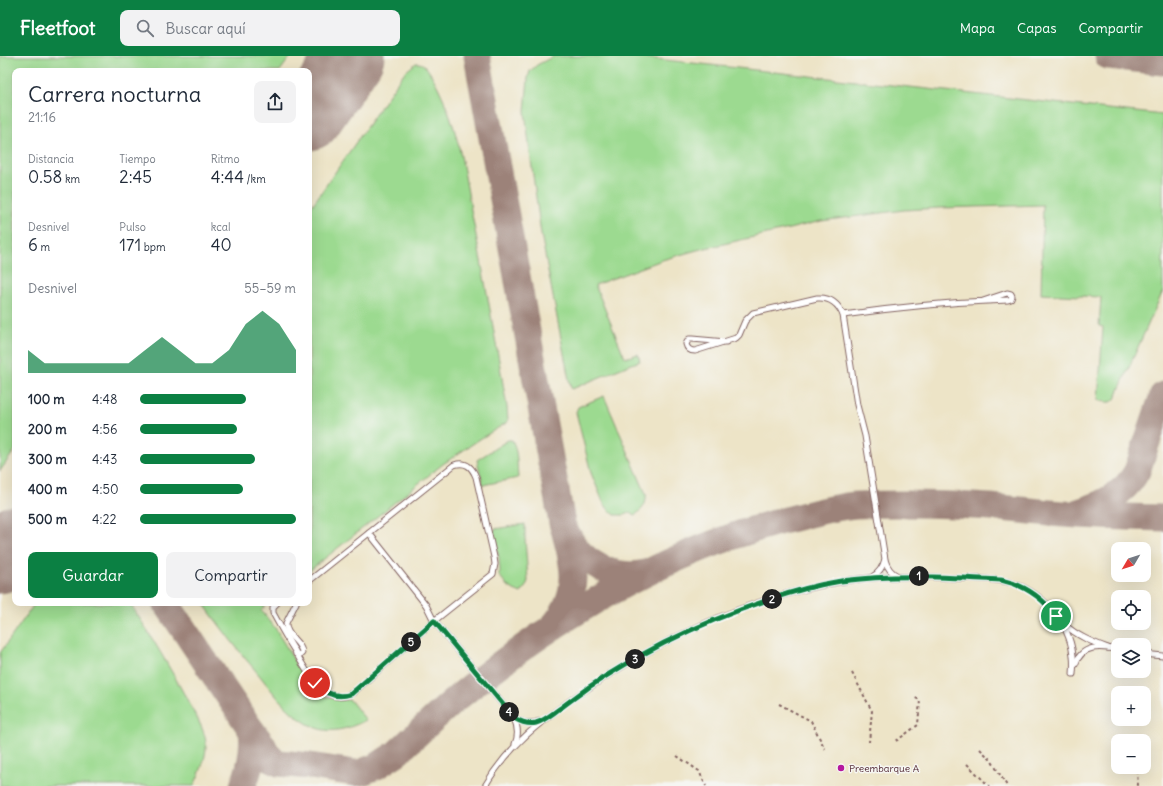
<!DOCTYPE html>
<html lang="es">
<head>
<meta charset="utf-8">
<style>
	body { margin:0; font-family:Delius,sans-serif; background:#f2f2f3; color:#1f2937; height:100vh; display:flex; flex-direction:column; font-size:15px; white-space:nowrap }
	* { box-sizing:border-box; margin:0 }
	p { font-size:13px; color:#747a83 }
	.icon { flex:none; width:22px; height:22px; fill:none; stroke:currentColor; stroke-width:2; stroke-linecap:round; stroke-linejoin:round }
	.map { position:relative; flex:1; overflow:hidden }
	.details { position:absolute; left:12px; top:12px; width:300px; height:538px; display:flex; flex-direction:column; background:#fff; border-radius:8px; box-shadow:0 4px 16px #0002 }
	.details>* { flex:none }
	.needle { width:26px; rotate:231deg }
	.tools { position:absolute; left:1111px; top:486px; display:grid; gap:8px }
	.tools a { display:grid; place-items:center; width:40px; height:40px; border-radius:8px; background:#fff; box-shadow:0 4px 16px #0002; font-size:20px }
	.pin { position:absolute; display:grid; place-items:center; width:34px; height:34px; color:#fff; margin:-17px; border:2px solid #fff; border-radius:50%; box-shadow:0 1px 4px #0007 }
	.km { position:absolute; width:20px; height:20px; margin:-10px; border-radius:50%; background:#222; color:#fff; font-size:11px; line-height:20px; text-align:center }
	.round { display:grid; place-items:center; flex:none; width:42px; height:42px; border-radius:8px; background:#f2f2f3 }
	.headline { display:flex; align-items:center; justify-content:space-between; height:68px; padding:0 16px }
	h1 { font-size:22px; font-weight:600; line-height:30px }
	.stats { display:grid; grid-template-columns:repeat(3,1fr); gap:6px; height:68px; padding:4px 16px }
	.stats div { display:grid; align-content:center }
	.stats b { font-size:17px; font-weight:600 }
	.stats small { font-size:11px; font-weight:400 }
	.stats p { font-size:11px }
	.chart { height:112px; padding:8px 16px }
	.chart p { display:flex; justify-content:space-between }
	.chart svg { width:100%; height:72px; margin-top:4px; fill:#0b8043; opacity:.7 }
	.action { display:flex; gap:8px; margin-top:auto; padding:8px 16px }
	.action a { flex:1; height:46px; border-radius:8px; background:#0b8043; color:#fff; font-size:16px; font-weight:600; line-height:46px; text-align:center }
	.action a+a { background:#f2f2f3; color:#1f2937 }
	ul { padding:0 16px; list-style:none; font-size:13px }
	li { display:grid; grid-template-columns:64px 48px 1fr; align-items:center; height:30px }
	li i { height:10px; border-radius:5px; background:#0b8043 }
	header { display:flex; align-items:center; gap:24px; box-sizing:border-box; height:56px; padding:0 20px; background:#0b8043; color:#fff }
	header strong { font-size:19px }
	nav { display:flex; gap:22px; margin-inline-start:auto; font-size:14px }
	.search { width:280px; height:36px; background:#f2f2f3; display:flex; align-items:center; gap:10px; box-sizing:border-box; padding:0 14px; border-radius:8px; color:#747a83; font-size:15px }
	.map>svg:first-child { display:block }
	.green { fill:#9cda90; stroke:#737c5e }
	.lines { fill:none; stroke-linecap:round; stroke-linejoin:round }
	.taxiway { stroke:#9c8279; stroke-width:27 }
	.runway { stroke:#9c8279; stroke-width:67 }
	.lane-casing { stroke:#836462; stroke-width:7 }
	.path { stroke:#836462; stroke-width:2; stroke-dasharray:3 3; stroke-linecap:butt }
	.lane { stroke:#fff; stroke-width:5 }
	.route-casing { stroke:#fff; stroke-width:8 }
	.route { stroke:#0b8043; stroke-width:5 }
	.poi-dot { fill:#b5179e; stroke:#f6f6f2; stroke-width:1.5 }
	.labels { text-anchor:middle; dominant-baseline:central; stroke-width:3; stroke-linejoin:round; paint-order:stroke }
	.poi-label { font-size:10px; fill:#4a1f2b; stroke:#f6f6f2; text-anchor:start }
</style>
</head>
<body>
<header>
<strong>Fleetfoot</strong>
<div class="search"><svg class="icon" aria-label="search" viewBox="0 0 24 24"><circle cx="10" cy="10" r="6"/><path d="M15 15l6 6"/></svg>Buscar aquí</div>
<nav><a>Mapa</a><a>Capas</a><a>Compartir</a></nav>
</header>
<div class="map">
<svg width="1163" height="730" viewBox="0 0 1163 730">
	<rect width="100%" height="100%" fill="#f6f6f2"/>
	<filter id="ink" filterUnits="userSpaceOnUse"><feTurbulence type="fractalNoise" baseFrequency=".025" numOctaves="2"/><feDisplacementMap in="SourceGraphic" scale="8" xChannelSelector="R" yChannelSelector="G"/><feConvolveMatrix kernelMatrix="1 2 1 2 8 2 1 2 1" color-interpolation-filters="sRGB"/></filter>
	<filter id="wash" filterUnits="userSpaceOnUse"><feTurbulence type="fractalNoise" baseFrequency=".012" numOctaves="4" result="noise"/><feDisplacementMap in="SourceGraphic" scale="16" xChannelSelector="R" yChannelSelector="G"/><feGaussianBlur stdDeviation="0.9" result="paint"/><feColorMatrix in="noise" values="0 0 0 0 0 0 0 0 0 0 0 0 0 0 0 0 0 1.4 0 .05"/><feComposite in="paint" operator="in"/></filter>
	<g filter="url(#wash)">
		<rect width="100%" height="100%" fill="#ede4c7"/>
		<g class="green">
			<path d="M0,0H291L280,15H15V394L0,415Z"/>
			<path d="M554,0H629L1163,59V235L1115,343C1111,348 1104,346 1098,344L1103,271L1099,270L1101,241L1041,238L1043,149L939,152L904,154L821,165L789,173L697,194L662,204L595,229L625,302L638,298L640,305L619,313L572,333L571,332L569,324L541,178L530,97L525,55L528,22L530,15L537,9Z"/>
			<path d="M416,7C419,7 421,7 424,9C432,17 442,39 446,49C460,84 465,122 472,159C485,223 496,287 507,351L508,364L506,367L480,383L443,408L309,515V154L404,17Z"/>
			<path d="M604,340L646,438C647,447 643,454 635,459L631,456L624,459H615L608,453L603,446L591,417L576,356L578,351Z"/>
			<path d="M508,384H512C518,395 517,409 518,422L483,429L477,404Z"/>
			<path d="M525,468V482L528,525L526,530L521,537L514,534L506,529V528L498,518L500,516L499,502L492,475L495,474V473Z"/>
			<path d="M35,547H130C151,580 171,613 189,647C195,659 204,672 206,686C207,701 200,716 194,730H0V597Z"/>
			<path d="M203,547H269L261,554L279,577L278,578C293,598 305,635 331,642C337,644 344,644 350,644L366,664C351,672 333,678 316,672C292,662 275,639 260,620C240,597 221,572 203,547Z"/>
		</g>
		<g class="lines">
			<g class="taxiway">
				<path d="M477,0L562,467C574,506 582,536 554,569"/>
				<path d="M1108,0L1163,6"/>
				<path d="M1078,456C1102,449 1125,438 1137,415L1163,339"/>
				<path d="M567,478C582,508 614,524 646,517"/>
				<path d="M4,498L15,487"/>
				<path d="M166,547L252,675L263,689"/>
				<path d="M252,675L272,704L279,707L310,710L355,717L362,716L377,710L397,697C416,679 436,660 456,643C550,565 660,499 778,466C803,460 831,451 856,449C901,447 947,448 991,451C1011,453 1030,455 1050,457C1087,460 1125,461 1163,462"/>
				<path d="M243,730C250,713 254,694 252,675"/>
			</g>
			<g class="runway">
				<path d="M309,61L351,0"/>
				<path d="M0,504L15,483"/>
			</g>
		</g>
	</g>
	<g filter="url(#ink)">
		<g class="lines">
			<defs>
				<g id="lane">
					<path d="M843,259L857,349L865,380L885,503C883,511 879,517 872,521"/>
					<path d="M726,286L692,283H689L686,288C687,293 690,295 695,295L736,282L739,279L745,265L753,257L817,242C829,241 838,247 843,259C898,251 953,246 1008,244L1011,243L1012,240L1011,238L1007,237L983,245"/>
					<path d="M369,477L426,549L434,565L514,662C518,671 519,679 515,688"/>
					<path d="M885,504C887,511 891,517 898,520"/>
					<path d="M277,547L273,551V557C280,570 287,583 295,595C306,615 326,654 354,636L434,565L493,518L495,508L494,501L476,421C472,411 466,405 454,409L309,525"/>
					<path d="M1063,569C1072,585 1075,600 1073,618"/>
					<path d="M296,598L300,599L302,597C302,586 285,580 286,567L296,547"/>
					<path d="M1144,598L1163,600"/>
					<path d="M1075,609C1082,588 1101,590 1118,594"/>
					<path d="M514,662C523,667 530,669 540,665"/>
					<path d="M485,730C508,690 541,665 578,639C654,586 747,542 838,526C876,519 917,520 955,522C972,523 996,522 1012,527C1026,531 1041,541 1050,552C1055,558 1059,563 1064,568C1077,580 1092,586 1108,592"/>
				</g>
			</defs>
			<use href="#lane" class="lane-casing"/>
			<g class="path">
				<path d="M852,617L872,655L869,686"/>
				<path d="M779,648L811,665L825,693"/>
				<path d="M896,685L918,669L920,644L913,641"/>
				<path d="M980,693L991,704L1007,730"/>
				<path d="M677,700L699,715L706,730"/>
				<path d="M967,708L989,730"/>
				<path d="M1125,713L1137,715L1138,730"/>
			</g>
			<use href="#lane" class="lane"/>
		</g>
	</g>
	<g class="lines" filter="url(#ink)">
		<defs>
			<path id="route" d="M315,627C325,638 336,643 351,638L434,565L514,662C521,666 528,669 536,667C546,664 554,656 562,651C571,644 580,638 589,631C613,615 639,600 664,587C698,570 732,556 768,544C791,536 816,529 841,525C894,518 947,521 1001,524C1024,529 1042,541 1056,560"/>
		</defs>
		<use href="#route" class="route-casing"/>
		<use href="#route" class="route"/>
	</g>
	<circle class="poi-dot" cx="841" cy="712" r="4"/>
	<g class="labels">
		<g class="poi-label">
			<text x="849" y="712">Preembarque A</text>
		</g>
	</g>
</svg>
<div class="tools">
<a><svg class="needle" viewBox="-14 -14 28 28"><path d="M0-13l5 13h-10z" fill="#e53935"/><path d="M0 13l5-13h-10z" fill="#747a83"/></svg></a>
<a><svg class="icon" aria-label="locate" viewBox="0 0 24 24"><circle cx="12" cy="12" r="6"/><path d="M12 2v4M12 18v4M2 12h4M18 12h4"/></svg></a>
<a><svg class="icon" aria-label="layers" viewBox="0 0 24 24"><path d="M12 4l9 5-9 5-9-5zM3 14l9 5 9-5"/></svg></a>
<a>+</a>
<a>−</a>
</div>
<div class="pin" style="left:1056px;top:560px;background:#1e9e55"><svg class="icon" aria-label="arrive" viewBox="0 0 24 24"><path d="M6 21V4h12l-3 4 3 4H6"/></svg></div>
<div class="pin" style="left:315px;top:627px;background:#d93025"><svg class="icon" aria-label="check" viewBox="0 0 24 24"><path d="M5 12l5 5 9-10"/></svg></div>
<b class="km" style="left:919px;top:520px">1</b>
<b class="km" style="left:772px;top:543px">2</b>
<b class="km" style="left:635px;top:603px">3</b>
<b class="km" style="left:509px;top:656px">4</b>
<b class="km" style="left:411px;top:586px">5</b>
<section class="details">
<div class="headline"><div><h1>Carrera nocturna</h1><p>21:16</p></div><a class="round"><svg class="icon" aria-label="share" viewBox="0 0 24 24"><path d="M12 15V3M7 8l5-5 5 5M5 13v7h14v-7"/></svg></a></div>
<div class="stats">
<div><p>Distancia</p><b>0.58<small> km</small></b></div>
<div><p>Tiempo</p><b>2:45</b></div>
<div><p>Ritmo</p><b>4:44<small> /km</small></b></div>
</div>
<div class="stats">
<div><p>Desnivel</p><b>6<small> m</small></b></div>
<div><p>Pulso</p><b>171<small> bpm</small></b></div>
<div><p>kcal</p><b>40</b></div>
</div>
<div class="chart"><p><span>Desnivel</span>55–59 m</p>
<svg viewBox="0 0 160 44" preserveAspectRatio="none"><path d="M0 44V30L10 38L20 38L30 38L40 38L50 38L60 38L70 30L80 22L90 30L100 38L110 38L120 30L130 14L140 6L150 14L160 30V44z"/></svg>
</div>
<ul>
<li><b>100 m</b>4:48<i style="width:68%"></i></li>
<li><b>200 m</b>4:56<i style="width:62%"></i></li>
<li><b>300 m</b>4:43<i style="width:74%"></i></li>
<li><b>400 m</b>4:50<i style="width:66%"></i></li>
<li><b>500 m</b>4:22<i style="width:100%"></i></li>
</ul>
<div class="action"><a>Guardar</a><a>Compartir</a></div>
</section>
</div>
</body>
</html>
